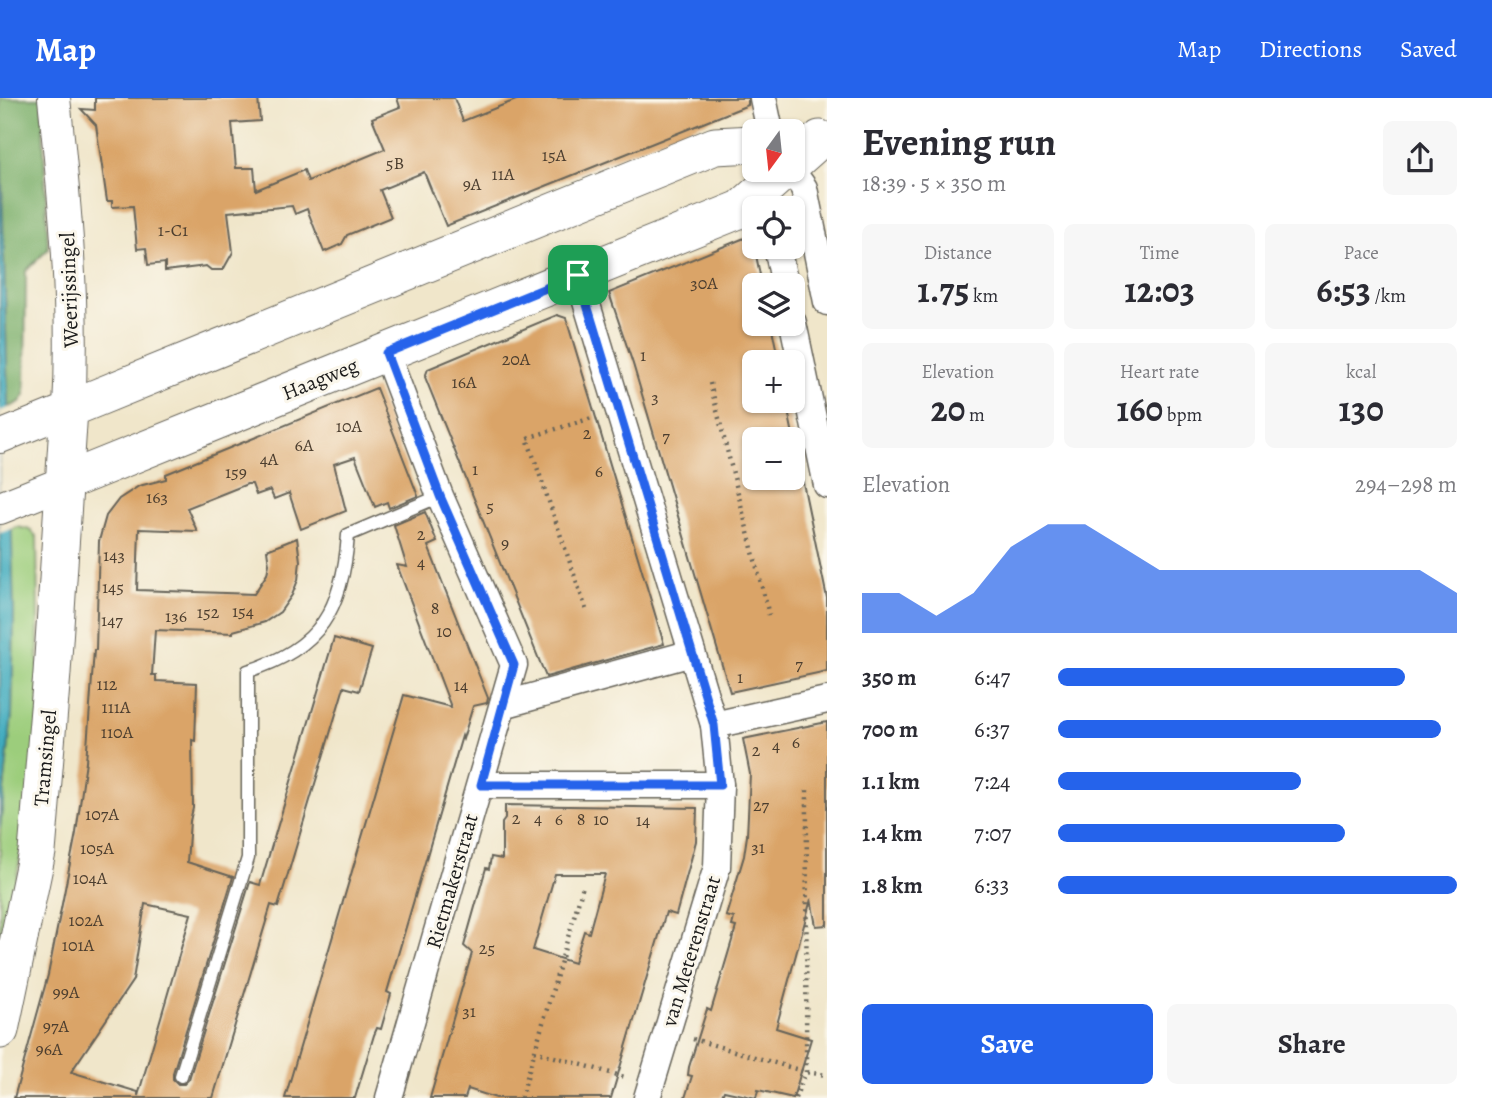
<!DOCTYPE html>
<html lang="en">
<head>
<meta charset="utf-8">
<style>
	body { margin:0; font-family:Alegreya,serif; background:#f7f7f7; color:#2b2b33; height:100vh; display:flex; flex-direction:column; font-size:26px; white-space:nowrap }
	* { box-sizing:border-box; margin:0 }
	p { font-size:23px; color:#7c7c81 }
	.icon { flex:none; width:38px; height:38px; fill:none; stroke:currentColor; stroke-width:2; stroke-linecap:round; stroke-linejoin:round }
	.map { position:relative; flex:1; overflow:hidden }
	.drawer { display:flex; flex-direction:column; background:#fff; width:665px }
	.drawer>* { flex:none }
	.needle { width:46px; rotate:195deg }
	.controls { position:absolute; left:742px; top:21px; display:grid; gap:14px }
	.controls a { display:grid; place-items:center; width:63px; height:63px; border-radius:10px; background:#fff; box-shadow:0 2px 5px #0004; font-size:35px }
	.pin { position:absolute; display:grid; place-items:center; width:60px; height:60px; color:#fff; margin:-30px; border-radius:14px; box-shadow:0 4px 10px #0006 }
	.round { display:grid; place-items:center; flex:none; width:74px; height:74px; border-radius:10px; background:#f7f7f7 }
	.overview { display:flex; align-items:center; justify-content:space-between; height:119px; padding:0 35px }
	h1 { font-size:38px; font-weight:700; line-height:52px }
	.metrics { display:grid; grid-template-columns:repeat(3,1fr); gap:10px; height:119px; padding:7px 35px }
	.metrics div { display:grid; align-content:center; border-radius:10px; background:#f7f7f7; text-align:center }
	.metrics b { font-size:35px; font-weight:700 }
	.metrics small { font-size:19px; font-weight:400 }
	.metrics p { font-size:19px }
	.chart { height:196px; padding:14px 35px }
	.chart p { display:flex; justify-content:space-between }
	.chart svg { width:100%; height:126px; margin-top:7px; fill:#2563eb; opacity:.7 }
	.action { display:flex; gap:14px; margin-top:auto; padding:14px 35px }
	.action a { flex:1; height:80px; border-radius:10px; background:#2563eb; color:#fff; font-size:28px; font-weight:700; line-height:80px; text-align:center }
	.action a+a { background:#f7f7f7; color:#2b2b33 }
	ul { padding:0 35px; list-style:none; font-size:23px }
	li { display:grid; grid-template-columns:112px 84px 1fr; align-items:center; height:52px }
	li i { height:18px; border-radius:9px; background:#2563eb }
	header { display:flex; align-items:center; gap:42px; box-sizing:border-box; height:98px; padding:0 35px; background:#2563eb; color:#fff }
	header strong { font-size:33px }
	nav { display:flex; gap:38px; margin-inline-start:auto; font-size:24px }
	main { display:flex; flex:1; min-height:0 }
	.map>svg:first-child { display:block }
	.green { fill:#9ccd7c; stroke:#5c744c; stroke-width:2 }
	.forest { fill:#7db06c; stroke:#4c6644; stroke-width:2 }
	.water { fill:#3eaabe; stroke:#2d636d; stroke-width:2 }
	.pier { fill:#f0e6ca }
	.building { fill:#daa468; fill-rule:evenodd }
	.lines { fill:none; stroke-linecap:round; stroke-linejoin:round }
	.service-casing { stroke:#666359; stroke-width:15 }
	.minor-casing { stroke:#666359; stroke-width:29 }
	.tertiary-casing { stroke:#666359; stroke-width:34 }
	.secondary-casing { stroke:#666359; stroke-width:39 }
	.path { stroke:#666359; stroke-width:4.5; stroke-dasharray:2 5; stroke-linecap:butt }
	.service { stroke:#fff; stroke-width:12 }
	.minor { stroke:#fff; stroke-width:26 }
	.tertiary { stroke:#fff; stroke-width:32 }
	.secondary { stroke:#fff; stroke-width:37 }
	.route-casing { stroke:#fff; stroke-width:14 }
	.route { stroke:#2563eb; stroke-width:9 }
	.labels { text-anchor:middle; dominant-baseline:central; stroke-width:6; stroke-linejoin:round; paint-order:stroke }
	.number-label { font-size:18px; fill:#4c3e2f }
	.street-label { font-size:21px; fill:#1c1c1c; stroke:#fbf7ec }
</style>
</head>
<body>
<header>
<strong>Map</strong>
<nav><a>Map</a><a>Directions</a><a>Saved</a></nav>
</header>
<main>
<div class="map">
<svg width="827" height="1000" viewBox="0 0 827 1000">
	<rect width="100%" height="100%" fill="#fbf7ec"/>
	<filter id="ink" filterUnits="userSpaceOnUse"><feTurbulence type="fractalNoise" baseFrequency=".0143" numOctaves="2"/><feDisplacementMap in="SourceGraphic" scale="14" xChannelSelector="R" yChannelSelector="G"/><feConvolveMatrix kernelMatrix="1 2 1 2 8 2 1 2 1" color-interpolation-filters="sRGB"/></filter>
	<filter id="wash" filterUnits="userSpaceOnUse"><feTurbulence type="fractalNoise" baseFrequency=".00686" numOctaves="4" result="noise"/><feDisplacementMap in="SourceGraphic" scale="28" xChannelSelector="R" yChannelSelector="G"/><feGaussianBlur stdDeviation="1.57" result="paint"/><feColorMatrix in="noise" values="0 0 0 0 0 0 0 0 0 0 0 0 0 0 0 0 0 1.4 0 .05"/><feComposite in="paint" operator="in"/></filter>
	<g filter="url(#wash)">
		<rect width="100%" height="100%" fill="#f0e6ca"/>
		<path class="green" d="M18,429L30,432L37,439L39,616L30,706L0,870V730L12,616L14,514L10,431Z"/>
		<path class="forest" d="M0,0H42L48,151L26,173L25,297L20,304L8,310Z"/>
		<path class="water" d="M0,23L14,514L12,616L0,730Z"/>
		<path class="pier" d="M11,309L14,430L0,435V313Z"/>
		<g id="blocks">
			<g class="building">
				<path d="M95,0H258L260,23L232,25L236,70H254L256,92L304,72L308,83L385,51L372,20L400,9L397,0H454L463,23L521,0H748V7L446,128L424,74L380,92L391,119L347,137L342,146L324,154L307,111L295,116L292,108L228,114L233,154L223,172H211L206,168L165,173V165L148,167L146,150L137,151L133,108L112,109V103H107L96,27L81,11L95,12Z"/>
				<path d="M752,137L760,177L754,180V226H771L779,264H754V303H786L827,500V573L730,594L633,266L609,195ZM754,341H793V380H754Z"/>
				<path d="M557,217L566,220L664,546L546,579L425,279L428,271Z"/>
				<path d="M376,290L418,398L389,410L387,404L375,409L355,359L334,366L346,413L301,431L289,395L274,401L270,392L256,397L252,386H247L187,410L197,433L139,431L137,492L254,496L267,476L269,466L267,452L297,440L300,463L298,482L292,497L280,514L265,524L233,533V535L155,532L152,577H156V583L197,585L195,643L192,642L193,710L190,723L187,764L233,779L173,975V981L178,986H184L189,981L250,784L260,787L334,540L372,551L359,593L344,589L278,809L271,807L213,1000H14L48,877L76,735L86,664L94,552H96L99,443L106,418L119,401L139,388L166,381V376ZM145,806L191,816L138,998V994L71,974L133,882Z"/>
				<path d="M425,414L437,444L428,448L488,600L487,605L473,608L463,641L462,638L387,894L391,896L381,931L377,930L374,937L355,1000H285L404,597L451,609L397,467L407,469L394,427Z"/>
				<path d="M827,624V827L816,828L811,801L776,930L811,941L793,1000L758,992L756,1000L724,993L721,1000H685L692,978L688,977L689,969L707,911L711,913L736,829L732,828L734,820L726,818L744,758L747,738L750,676L743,641Z"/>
				<path d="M505,707L697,710L696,743L676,817L666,814L611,1000H496L468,991L465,1000H430L472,855L464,848L486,770L489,771L491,759L502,761V725L505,721ZM555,776H605L589,835L584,833L574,865L533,852Z"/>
			</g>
		</g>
	</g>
	<g filter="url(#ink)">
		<use href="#blocks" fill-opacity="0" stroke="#666359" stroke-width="2"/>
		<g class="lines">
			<defs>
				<path id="service" d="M181,978L248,760V573C320,551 343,511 348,437L440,398"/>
				<g id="minor">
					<path d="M763,0L770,33"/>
					<path d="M791,72L804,90L827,204"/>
					<path d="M777,149L785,187"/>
					<path d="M578,177L714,627L720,687L717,769L647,1000"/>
					<path d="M793,225L827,387"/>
					<path d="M386,255L440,398L514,567L389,1000"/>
					<path d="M503,607L692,555"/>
					<path d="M714,627L827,602"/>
					<path d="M481,687H720"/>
				</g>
				<g id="tertiary">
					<path d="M0,339L69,311C75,206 65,105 54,0"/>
					<path d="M0,410L65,384"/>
				</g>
				<g id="secondary">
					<path d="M793,65L820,41"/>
					<path d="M65,384L741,111L785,72"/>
					<path d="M0,932L37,754L52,575L69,311L715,48L754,46"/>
				</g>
			</defs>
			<use href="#service" class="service-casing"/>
			<use href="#minor" class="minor-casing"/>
			<use href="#tertiary" class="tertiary-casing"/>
			<use href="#secondary" class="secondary-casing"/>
			<g class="path">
				<path d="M710,285L769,517"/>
				<path d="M586,511L527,340L595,319"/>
				<path d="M693,941L806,974L827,977"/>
				<path d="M534,953L628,980"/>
				<path d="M521,1000L583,788"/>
				<path d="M795,1000L806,974L807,690"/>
			</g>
			<use href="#service" class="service"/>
			<use href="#minor" class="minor"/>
			<use href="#tertiary" class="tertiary"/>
			<use href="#secondary" class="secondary"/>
		</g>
	</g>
	<g class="lines" filter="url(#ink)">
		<defs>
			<path id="route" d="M578,177L714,627L720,687H481L514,567L440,398L386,255Z"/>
		</defs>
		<use href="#route" class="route-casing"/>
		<use href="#route" class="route"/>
	</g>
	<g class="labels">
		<g class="number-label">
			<text x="554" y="57">15A</text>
			<text x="395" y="65">5B</text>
			<text x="503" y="76">11A</text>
			<text x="472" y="86">9A</text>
			<text x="173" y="132">1-C1</text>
			<text x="704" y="185">30A</text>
			<text x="643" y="257">1</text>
			<text x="516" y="261">20A</text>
			<text x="464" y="284">16A</text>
			<text x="655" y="299">3</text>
			<text x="349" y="328">10A</text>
			<text x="587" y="335">2</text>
			<text x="666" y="338">7</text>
			<text x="304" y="347">6A</text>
			<text x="269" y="361">4A</text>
			<text x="475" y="371">1</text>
			<text x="599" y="373">6</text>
			<text x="236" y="374">159</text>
			<text x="157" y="399">163</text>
			<text x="490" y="408">5</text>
			<text x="421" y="436">2</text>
			<text x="505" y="445">9</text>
			<text x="114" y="457">143</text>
			<text x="421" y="464">4</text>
			<text x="113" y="489">145</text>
			<text x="435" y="510">8</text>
			<text x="243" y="513">154</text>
			<text x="208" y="514">152</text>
			<text x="176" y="518">136</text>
			<text x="112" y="522">147</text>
			<text x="444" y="533">10</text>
			<text x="799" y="566">7</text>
			<text x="740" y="579">1</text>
			<text x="107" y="586">112</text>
			<text x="461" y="587">14</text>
			<text x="116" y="609">111A</text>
			<text x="117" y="634">110A</text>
			<text x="796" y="644">6</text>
			<text x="776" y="647">4</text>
			<text x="756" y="652">2</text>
			<text x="761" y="707">27</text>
			<text x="102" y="716">107A</text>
			<text x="516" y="720">2</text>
			<text x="538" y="720">4</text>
			<text x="559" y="721">6</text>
			<text x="581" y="721">8</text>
			<text x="601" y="721">10</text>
			<text x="643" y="722">14</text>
			<text x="758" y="749">31</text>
			<text x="97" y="750">105A</text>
			<text x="90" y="780">104A</text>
			<text x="86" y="822">102A</text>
			<text x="78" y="847">101A</text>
			<text x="487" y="850">25</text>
			<text x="66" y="894">99A</text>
			<text x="469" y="913">31</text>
			<text x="56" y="928">97A</text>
			<text x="49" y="951">96A</text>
		</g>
		<g class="street-label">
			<text transform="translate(69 192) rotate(-92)">Weerijssingel</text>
			<text transform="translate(320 281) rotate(-22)">Haagweg</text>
			<text transform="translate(45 660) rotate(-85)">Tramsingel</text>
			<text transform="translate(452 783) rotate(-74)">Rietmakerstraat</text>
			<text transform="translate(691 853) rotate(-73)">van Meterenstraat</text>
		</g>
	</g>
</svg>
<div class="controls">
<a><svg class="needle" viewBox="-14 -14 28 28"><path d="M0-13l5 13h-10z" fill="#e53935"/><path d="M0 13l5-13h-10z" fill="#7c7c81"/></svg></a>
<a><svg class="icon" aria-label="locate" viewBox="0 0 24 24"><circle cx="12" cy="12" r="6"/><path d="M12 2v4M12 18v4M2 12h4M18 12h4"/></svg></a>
<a><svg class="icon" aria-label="layers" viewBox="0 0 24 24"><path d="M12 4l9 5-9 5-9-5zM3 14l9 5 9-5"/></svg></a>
<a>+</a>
<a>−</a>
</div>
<div class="pin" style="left:578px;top:177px;background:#1e9e55"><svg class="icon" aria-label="arrive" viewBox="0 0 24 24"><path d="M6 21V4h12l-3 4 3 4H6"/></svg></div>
</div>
<section class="drawer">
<div class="overview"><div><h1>Evening run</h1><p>18:39 · 5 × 350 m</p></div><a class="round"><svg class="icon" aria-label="share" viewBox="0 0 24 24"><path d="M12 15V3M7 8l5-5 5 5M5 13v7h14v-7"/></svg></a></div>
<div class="metrics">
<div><p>Distance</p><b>1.75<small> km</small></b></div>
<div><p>Time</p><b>12:03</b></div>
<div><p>Pace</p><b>6:53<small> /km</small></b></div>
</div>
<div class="metrics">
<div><p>Elevation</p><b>20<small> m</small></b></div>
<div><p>Heart rate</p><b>160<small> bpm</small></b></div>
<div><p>kcal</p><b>130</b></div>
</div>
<div class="chart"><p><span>Elevation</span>294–298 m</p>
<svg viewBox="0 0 160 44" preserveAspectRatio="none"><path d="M0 44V30L10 30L20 38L30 30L40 14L50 6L60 6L70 14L80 22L90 22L100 22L110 22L120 22L130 22L140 22L150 22L160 30V44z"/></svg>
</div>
<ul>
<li><b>350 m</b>6:47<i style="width:87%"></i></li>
<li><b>700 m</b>6:37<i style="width:96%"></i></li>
<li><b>1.1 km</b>7:24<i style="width:61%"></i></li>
<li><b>1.4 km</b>7:07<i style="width:72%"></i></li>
<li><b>1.8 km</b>6:33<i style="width:100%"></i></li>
</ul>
<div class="action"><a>Save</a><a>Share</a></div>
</section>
</main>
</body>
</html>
